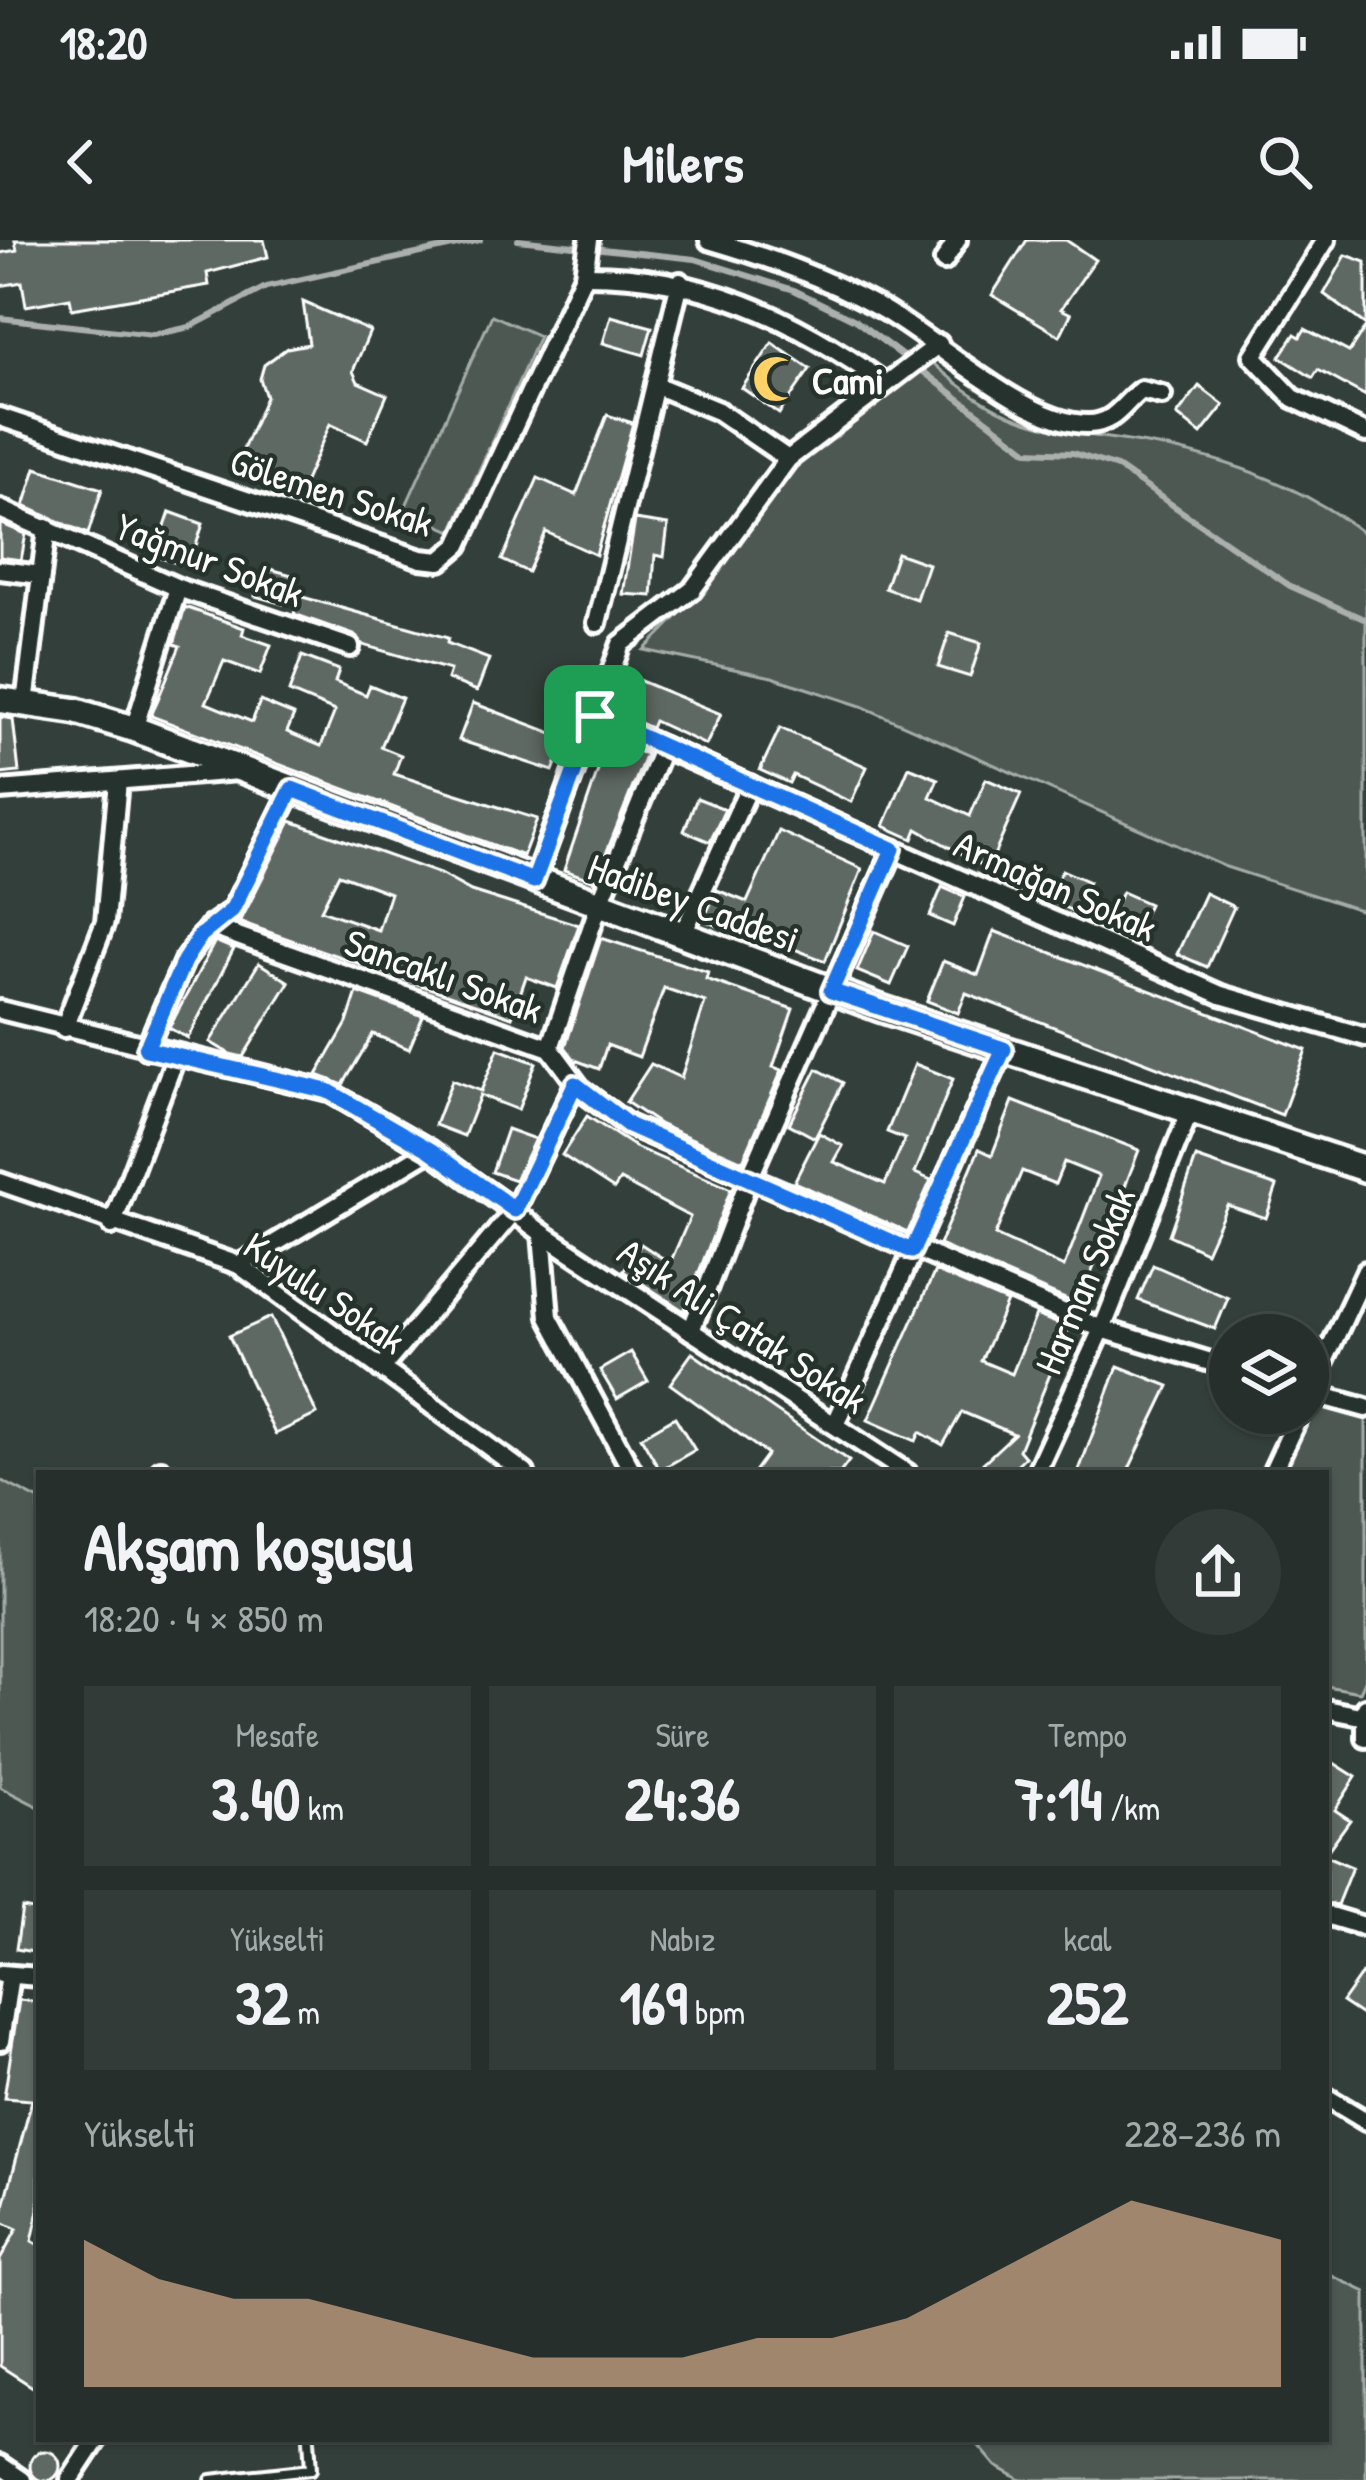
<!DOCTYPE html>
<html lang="tr">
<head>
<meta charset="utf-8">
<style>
	body { margin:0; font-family:"Patrick Hand",sans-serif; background:#323b38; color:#f1f3f6; height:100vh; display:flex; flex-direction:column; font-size:45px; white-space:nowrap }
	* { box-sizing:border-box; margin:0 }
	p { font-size:39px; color:#a4a9a9 }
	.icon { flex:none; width:66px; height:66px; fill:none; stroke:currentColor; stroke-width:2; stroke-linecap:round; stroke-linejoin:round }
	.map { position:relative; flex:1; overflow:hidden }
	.sheet { position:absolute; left:36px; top:1230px; width:1293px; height:972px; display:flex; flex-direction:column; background:#262f2c; border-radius:0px; box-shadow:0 3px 9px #0004,0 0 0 3px #424a48 }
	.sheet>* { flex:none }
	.controls { position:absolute; left:1209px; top:1074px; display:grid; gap:24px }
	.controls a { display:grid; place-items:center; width:120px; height:120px; border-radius:50%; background:#262f2c; box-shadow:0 3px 9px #0004,0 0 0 3px #424a48; font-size:60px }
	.pin { position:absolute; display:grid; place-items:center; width:102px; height:102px; color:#fff; margin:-51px; border-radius:24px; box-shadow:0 6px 18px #0006 }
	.round { display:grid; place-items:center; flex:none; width:126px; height:126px; border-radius:63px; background:#323b38 }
	.overview { display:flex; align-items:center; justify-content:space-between; height:204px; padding:0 48px }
	h1 { font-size:66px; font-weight:800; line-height:90px }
	.metrics { display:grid; grid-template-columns:repeat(3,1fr); gap:18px; height:204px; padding:12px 48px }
	.metrics div { display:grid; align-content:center; border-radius:0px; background:#323b38; text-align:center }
	.metrics b { font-size:60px; font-weight:800 }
	.metrics small { font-size:33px; font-weight:400 }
	.metrics p { font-size:33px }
	.chart { height:336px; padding:24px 48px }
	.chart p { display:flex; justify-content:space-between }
	.chart svg { width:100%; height:216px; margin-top:12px; fill:#d6ab8b; opacity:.7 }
	.status { display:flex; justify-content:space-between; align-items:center; height:84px; padding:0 60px; background:#262f2c; direction:ltr }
	.status svg { height:33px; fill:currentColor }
	header { display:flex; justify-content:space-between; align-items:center; height:156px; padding:0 48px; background:#262f2c; font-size:54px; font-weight:800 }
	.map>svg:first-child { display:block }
	.green { fill:#4d5853; stroke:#a6aca9; stroke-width:3 }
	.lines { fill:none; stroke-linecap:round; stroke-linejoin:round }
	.stream { stroke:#abb0ae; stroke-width:6 }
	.building { fill:#5f6964; stroke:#fff; stroke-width:3; fill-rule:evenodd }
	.lane-casing { stroke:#fff; stroke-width:16 }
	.street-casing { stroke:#fff; stroke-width:26 }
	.secondary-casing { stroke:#fff; stroke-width:33 }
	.lane { stroke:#26332d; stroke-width:8 }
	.street { stroke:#26332d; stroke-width:16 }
	.secondary { stroke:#26332d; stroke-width:24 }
	.route-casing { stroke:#fff; stroke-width:24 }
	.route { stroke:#1a73e8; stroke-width:15 }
	.labels { text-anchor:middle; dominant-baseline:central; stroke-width:9; stroke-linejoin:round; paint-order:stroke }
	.poi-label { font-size:39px; font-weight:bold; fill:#fff; stroke:#26332d; text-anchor:start }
	.street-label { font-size:39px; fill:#fff; stroke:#26332d }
</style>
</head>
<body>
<div class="status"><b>18:20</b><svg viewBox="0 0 49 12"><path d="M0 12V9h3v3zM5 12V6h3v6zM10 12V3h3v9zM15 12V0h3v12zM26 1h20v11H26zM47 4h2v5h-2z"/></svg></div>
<header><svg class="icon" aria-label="back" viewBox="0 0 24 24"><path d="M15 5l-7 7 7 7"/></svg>Milers<svg class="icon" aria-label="search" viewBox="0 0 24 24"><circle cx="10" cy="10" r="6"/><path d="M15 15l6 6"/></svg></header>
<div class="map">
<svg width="1366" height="2240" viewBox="0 0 1366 2240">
	<rect width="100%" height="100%" fill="#333f3a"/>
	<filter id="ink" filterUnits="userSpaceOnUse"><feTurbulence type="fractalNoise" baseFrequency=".00833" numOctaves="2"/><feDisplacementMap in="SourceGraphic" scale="24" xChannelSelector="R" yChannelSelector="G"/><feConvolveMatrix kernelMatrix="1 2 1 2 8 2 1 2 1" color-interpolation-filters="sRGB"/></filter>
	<g filter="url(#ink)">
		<g class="green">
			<path d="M492,75L539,96L452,291L404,270Z"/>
			<path d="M933,123C1013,197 1064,188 1163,207C1236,222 1307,249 1366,295V672L1226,627L861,466L772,437L644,410L711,342L797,222Z"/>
			<path d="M1317,1163L1366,1178V1439L1360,1452L1326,1446V1233H1285Z"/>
			<path d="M0,1240L39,1260V1567L0,1547Z"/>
			<path d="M1326,2033L1366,2052V2240H1021L996,2226L973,2199H1326Z"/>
		</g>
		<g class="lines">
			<g class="stream">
				<path d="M518,0L695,19L794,50L855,80L1028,211L1073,213L1117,227L1290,346L1366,380"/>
				<path d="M0,78L153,95L190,87L266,47L480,0"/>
			</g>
		</g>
		<g class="building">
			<path d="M15,0H264L268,17L207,33L209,45L72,69L70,58L26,66L22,42L0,46V13L17,10Z"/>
			<path d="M1027,0H1066L1095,20L1061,69L1071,74L1060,96L992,55Z"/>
			<path d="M1346,15L1366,22V85L1324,54Z"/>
			<path d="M303,62L370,91L353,131L358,142L387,155L367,201L330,184L298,257L234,230L266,157L260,139L264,125L287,108L309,104Z"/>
			<path d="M611,76L652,87L644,115L603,103Z"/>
			<path d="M1366,86V156L1318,130L1313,138L1280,117L1295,94L1300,97L1305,89L1349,112Z"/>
			<path d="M772,103L810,129L779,174L742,148Z"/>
			<path d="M1199,146L1224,165L1201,194L1177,175Z"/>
			<path d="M607,175L633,183L596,315L546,292L528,332L502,320L538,238L576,255Z"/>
			<path d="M36,228L102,249L88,294L24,266Z"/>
			<path d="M170,272L203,284L189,327L155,316Z"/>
			<path d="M635,280L668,285L664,317L655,315L652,356L623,354Z"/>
			<path d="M0,283L26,294L21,320L0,317Z"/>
			<path d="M897,313L928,324L916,359L885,348Z"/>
			<path d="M263,327L292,335L283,364L255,356Z"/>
			<path d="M299,356L448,398L447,403L489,419L477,451L447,439L450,430L363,405L354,395L294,374Z"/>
			<path d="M185,367L244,388L242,395L271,405L260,434L224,421L206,463L252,482L260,461L294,475L287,492L321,506L335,471L289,452L302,416L339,430L335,442L366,455L370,445L402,458L381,507L401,515L394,534L537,579L523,616L151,476L180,406L174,404Z"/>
			<path d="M949,393L981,403L970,437L938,427Z"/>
			<path d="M638,440L721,474L706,505L654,481L651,488L622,475Z"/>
			<path d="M473,463L566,498L553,531L459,500Z"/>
			<path d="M0,477L13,479L19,532L0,534Z"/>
			<path d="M780,488L867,527L851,562L793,535L789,543L760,530Z"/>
			<path d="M608,501L646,514L595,641L564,630Z"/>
			<path d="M909,527L938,539L930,557L970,576L986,539L1021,554L988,629L917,589L913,599L884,586Z"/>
			<path d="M697,558L725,569L710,602L684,591Z"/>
			<path d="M291,581L440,634L471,651L579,685L557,748L526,737L512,777L240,682ZM339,634L390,653L378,690L321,670Z"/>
			<path d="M779,591L862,629L825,721L733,685L730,691L703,680L717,650L747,662Z"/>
			<path d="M1062,630L1089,642L1075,672L1048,660Z"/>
			<path d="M942,647L965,657L953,686L930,676Z"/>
			<path d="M1122,652L1149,664L1135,694L1108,682Z"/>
			<path d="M1205,653L1234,667L1207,727L1177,714Z"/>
			<path d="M874,691L908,706L891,745L857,731Z"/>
			<path d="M994,691L1306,810L1282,875L966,753L958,773L927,761L943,721L978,735Z"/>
			<path d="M601,698L708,732L706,739L793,769L773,827L782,830L743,921L659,884L626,862L651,824L681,838L705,762L664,748L639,817L607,805L599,829L575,820L565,807Z"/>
			<path d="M215,701L234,709L188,798L169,788Z"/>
			<path d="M259,723L289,742L243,817L230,814L210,802Z"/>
			<path d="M357,752L423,776L409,809L373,794L343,845L317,835L347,783Z"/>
			<path d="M498,809L536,823L518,870L480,855L464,896L435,885L452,840L481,851Z"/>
			<path d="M915,824L953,839L915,933L931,940L908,992L794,942L819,893L843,906L834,922L885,944L905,899L887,892Z"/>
			<path d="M817,829L843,843L815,898L789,884Z"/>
			<path d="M1013,861L1139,910L1079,1065L939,1005L979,909L992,915ZM1064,922L1099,936L1064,1027L995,995L1022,931L1055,944Z"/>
			<path d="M587,876L635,907L731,949L684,1071L623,1031L641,1004L670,1023L690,977L620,940L614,949L562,915Z"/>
			<path d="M507,889L535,899L515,940L492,932Z"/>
			<path d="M1196,918L1277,946L1266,978L1227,965L1206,1012L1169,995Z"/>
			<path d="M1153,1025L1228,1058L1215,1089L1138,1060Z"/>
			<path d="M935,1031L1007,1062L981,1121L1012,1134L1036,1075L1069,1088L1019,1210L1025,1217L1008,1233H992L983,1223L1014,1194L962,1172L943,1205L920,1192L916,1201L868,1180Z"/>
			<path d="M271,1077L317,1174L275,1194L229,1096Z"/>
			<path d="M631,1112L648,1141L617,1159L600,1130Z"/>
			<path d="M692,1113L849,1221L840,1233H753L767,1214L670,1144Z"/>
			<path d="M1118,1126L1169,1146L1127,1233H1078Z"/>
			<path d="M675,1177L695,1210L660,1230L641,1197Z"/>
			<path d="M1326,1518L1356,1537L1335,1570L1350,1580L1326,1613Z"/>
			<path d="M1326,1616L1352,1627L1337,1665L1326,1663Z"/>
			<path d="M22,1668L39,1671V1713L16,1709Z"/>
			<path d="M1366,1728V1778L1342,1762Z"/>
			<path d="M19,1760L39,1762V1970L32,2001L39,2005V2151L0,2126V2020L17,1989L0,1981L32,1860L4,1858Z"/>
			<circle cx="45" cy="2226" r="15"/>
		</g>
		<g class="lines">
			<defs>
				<path id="lane" d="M211,2240L311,2229L309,2199"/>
				<g id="street">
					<path d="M709,0C770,18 824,37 880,68C936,99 1028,186 1089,184C1116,183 1123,163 1141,150L1162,155"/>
					<path d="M1326,0L1253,116L1293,158L1366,193"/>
					<path d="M944,21L957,0"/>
					<path d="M584,35C700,34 793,77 886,144"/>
					<path d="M655,145L718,171L788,219"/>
					<path d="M0,177L421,319L440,321L459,305L584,35L589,0"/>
					<path d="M0,269L178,348L350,407"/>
					<path d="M0,330L41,335"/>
					<path d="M597,383L680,42"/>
					<path d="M25,463L47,288"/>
					<path d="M595,477L1221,755L1366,797"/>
					<path d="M134,489L178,348"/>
					<path d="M0,550L238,531"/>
					<path d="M534,641L621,404L692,350L788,219L939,104"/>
					<path d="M210,686L550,808L582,851L628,885L1102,1089L1230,1128"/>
					<path d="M682,696L750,545"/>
					<path d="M0,770L328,851L430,910L542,993L907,1233"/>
					<path d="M64,788L105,682L118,541"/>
					<path d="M550,808L599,665L663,507"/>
					<path d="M146,809L184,721L210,686L233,670L292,549"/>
					<path d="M0,942L239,1025L525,1233"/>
					<path d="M112,985L176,816"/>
					<path d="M542,993L549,1077L633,1233"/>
					<path d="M239,1025L430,910"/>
					<path d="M691,1091L749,939L894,609"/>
					<path d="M381,1129L515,970L575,844"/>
					<path d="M1308,1152L1366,1168"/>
					<path d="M1308,1155L1366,1031"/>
					<path d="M835,1185L1004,809"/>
					<path d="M161,1230L164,1233"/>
					<path d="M1036,1233L1102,1089L1190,871"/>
					<path d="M1272,1233L1300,1173"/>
					<path d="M1366,1468V1498"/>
					<path d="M1326,1469L1366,1477"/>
					<path d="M1326,1675L1366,1687"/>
					<path d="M1,1734L39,1737"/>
					<path d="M0,1801L10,1735"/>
					<path d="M1326,1857L1366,1881"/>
					<path d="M0,2225L22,2240"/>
					<path d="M70,2240L97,2199"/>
				</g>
				<path id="secondary" d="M0,460L75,471L134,489L879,768L1366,929"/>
			</defs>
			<use href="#lane" class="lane-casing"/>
			<use href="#street" class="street-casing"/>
			<use href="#secondary" class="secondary-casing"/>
			<use href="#lane" class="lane"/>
			<use href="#street" class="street"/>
			<use href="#secondary" class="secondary"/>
		</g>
	</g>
	<g class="lines" filter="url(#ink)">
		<defs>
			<path id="route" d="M595,476L893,609L831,751L1004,809L912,1011L628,885L575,844L515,970L430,910L328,851L146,809L184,721L200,696L232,670L292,549L534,641Z"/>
		</defs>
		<use href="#route" class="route-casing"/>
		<use href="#route" class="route"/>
	</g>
	<defs>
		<symbol id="mosque-bare" viewBox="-9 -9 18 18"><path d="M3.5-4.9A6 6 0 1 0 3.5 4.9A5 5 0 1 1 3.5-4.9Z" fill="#ffd166" stroke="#26332d" stroke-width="2.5" paint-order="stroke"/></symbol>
	</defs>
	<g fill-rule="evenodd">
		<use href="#mosque-bare" x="743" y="106" width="66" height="66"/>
	</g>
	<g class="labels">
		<g class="poi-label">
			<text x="812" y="139">Cami</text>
		</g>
		<g class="street-label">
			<text transform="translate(332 251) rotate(18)">Gölemen Sokak</text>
			<text transform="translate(210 319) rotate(21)">Yağmur Sokak</text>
			<text transform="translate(1056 645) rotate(24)">Armağan Sokak</text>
			<text transform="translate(694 662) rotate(20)">Hadibey Caddesi</text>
			<text transform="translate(444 735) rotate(20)">Sancaklı Sokak</text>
			<text transform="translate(1084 1040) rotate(-67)">Harman Sokak</text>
			<text transform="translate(325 1052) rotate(34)">Kuyulu Sokak</text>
			<text transform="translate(743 1085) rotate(33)">Aşık Ali Çatak Sokak</text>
		</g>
	</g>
</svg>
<div class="controls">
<a><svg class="icon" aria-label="layers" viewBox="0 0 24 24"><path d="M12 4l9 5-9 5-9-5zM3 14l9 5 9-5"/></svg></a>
</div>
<div class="pin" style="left:595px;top:476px;background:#1e9e55"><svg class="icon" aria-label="arrive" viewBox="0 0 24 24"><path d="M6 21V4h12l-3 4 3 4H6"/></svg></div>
<section class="sheet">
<div class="overview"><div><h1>Akşam koşusu</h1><p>18:20 · 4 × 850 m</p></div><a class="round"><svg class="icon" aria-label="share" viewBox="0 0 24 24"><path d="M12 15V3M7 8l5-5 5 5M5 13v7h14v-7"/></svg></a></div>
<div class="metrics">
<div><p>Mesafe</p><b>3.40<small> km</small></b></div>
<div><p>Süre</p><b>24:36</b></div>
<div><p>Tempo</p><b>7:14<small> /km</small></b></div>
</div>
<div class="metrics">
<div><p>Yükselti</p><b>32<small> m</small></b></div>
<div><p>Nabız</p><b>169<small> bpm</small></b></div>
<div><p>kcal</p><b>252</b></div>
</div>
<div class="chart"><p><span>Yükselti</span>228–236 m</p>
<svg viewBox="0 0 160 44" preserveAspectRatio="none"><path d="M0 44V14L10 22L20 26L30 26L40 30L50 34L60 38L70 38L80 38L90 34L100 34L110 30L120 22L130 14L140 6L150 10L160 14V44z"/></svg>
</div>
</section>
</div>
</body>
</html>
